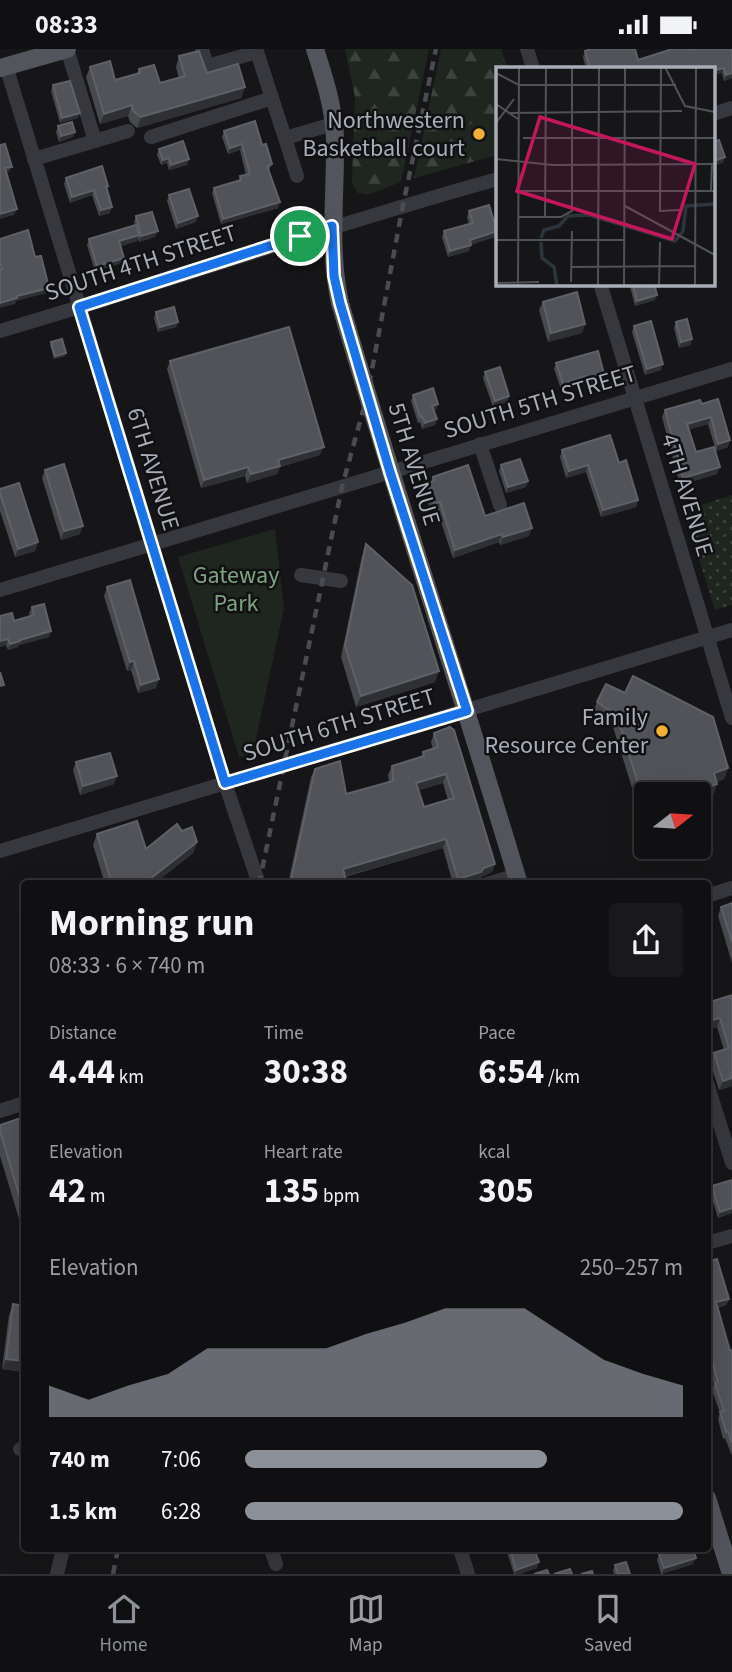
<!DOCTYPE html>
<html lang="en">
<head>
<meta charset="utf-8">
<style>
	body { margin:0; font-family:"Source Sans 3",sans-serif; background:#19191b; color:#f1f3f6; height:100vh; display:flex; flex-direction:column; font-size:26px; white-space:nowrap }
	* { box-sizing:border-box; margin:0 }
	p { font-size:23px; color:#9c9d9f }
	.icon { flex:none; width:38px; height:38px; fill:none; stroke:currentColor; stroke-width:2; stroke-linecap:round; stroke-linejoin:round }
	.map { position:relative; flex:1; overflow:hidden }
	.drawer { position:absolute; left:21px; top:831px; width:690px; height:672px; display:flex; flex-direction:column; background:#101012; border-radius:7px; box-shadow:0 7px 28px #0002,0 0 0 2px #303032 }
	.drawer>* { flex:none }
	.needle { width:46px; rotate:73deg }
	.fabs { position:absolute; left:634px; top:733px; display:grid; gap:14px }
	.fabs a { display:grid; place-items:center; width:77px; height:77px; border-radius:7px; background:#101012; box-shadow:0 7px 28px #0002,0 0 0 2px #303032; font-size:35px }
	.pin { position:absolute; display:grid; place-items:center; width:60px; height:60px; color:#fff; margin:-30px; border:4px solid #fff; border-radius:50%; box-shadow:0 2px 7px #0007 }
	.round { display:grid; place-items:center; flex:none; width:74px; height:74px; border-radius:7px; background:#19191b }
	.summary { display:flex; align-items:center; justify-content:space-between; height:119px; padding:0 28px }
	h1 { font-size:38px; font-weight:700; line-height:52px }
	.figures { display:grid; grid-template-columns:repeat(3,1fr); gap:10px; height:119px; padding:7px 28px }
	.figures div { display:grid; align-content:center }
	.figures b { font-size:35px; font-weight:700 }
	.figures small { font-size:19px; font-weight:400 }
	.figures p { font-size:19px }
	.chart { height:196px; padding:14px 28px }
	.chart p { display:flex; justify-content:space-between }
	.chart svg { width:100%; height:126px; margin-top:7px; fill:#8c9099; opacity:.7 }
	ul { padding:0 28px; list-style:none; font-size:23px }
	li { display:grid; grid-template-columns:112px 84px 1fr; align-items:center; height:52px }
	li i { height:18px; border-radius:9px; background:#8c9099 }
	.status { display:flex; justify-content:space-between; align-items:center; height:49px; padding:0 35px; background:#101012; direction:ltr }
	.status svg { height:19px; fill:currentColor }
	.tab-bar { display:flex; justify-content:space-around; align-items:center; height:98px; border-top:2px solid #303032; background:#101012; font-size:19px; color:#9c9d9f }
	.tab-bar a { display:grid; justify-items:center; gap:4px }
	.tab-bar .current { color:#8c9099 }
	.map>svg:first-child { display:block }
	.grass { fill:url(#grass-dots) }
	.forest { fill:url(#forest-firs) }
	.park { fill:#1e261f }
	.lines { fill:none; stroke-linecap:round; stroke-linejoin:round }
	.minor { stroke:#37383d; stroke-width:14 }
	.major { stroke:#53555c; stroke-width:18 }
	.rail { stroke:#4a4c52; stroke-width:4.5; stroke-dasharray:9 7; stroke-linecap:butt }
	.wall { fill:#47494d; fill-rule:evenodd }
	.shaded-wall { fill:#2f3033 }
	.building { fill:#525359; stroke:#5f6168; stroke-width:2; fill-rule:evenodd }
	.route-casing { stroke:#fff; stroke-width:14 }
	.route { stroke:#1a73e8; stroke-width:9 }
	.poi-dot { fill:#f2b134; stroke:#111113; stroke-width:2.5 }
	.labels { text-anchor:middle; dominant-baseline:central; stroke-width:5; stroke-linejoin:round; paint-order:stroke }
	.poi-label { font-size:24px; fill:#a8adb8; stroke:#111113; text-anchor:end }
	.street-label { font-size:24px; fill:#a8adb8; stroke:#111113 }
	.park-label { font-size:24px; fill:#7fa381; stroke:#111113 }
	.inset-river { fill:none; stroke:#2c353c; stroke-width:3.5 }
	.inset-road { fill:none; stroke:#505258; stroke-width:2 }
	.view { fill:#c2185b; fill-opacity:0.15; stroke:#c2185b; stroke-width:3.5 }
	.inset-edge { fill:none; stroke:#a8adb8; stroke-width:3.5 }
</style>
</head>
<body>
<div class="status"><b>08:33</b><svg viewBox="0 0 49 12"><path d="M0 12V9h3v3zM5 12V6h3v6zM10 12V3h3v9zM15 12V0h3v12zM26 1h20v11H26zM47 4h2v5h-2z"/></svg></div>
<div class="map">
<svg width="732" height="1525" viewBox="0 0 732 1525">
	<defs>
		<pattern id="grass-dots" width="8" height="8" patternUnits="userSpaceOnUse" patternTransform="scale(1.75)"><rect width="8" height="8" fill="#1e261f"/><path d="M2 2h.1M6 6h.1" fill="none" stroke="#3c433d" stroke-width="1.8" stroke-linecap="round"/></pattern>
		<pattern id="forest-firs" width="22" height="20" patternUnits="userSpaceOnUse" patternTransform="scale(1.75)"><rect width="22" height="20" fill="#1e261f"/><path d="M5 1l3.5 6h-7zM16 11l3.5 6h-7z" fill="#3c433d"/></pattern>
	</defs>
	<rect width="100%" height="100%" fill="#161618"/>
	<path class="grass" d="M732,446V556L715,561L687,471L691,470L688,460Z"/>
	<g class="forest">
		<path d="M345,0H429L401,133L368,146L358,144L352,133L355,48Z"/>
		<path d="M441,0H501L507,19H498L497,106L414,129Z"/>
	</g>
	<g class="park">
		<path d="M490,69L497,92V102L472,111L461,78Z"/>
		<path d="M275,480L284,559L253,704L239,708L178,508Z"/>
	</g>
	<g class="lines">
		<g class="minor">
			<path d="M202,0L207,17L257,3L285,89L333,75"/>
			<path d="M527,0L533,19"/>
			<path d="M6,17L225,734L259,835"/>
			<path d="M713,65L732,59"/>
			<path d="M151,88L272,49"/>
			<path d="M285,89L297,127"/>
			<path d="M95,92L128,82"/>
			<path d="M34,110L95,92L67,0"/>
			<path d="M600,234L732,669"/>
			<path d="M0,282C167,233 330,176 498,130"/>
			<path d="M480,395L500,456"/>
			<path d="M301,526L341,532"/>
			<path d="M0,541L732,320"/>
			<path d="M0,802L732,581"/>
			<path d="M487,835L517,826"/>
			<path d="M707,847L732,839"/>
			<path d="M707,1034L732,1114"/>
			<path d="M0,1062L24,1054"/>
			<path d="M707,1194L732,1187"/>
			<path d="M20,1400L24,1399"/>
			<path d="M271,1500L276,1515"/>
			<path d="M460,1500L468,1525"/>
			<path d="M57,1525L63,1500"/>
		</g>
		<g class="major">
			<path d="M315,0C324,28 334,59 335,89C336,145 328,199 340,254C397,449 461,641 519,835"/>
			<path d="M0,19L67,0"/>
			<path d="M707,1449L731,1525"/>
		</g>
		<g class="rail">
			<path d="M259,835L342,438L367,347L403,156L436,0"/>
			<path d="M113,1525L118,1500"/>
		</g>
	</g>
	<g class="wall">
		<path d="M732,0V29L724,32L722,24L713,19H586L583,8L585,2L638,11L693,1Z"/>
		<path d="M179,7L207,24L245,38L241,49L137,79L130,73L128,67L100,75L86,28L90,18L115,31L137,24L139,20L160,34L179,29L176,18Z"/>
		<path d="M53,36L78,69L60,74L51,42Z"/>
		<path d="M58,77L75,83L73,88L59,93L56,83Z"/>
		<path d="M224,82L262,96L272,115L269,121L278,159L221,175L212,144L214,139L239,132L240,127L246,126L240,101L228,105L222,88Z"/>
		<path d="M159,100L189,110L187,116L169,121L167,114L161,116L157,106Z"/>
		<path d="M66,129L108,137L107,141L110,164L99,167L92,146L70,154L64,135Z"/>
		<path d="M169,146L196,173L176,180L167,152Z"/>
		<path d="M469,162L495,188L471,195L469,202L448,208L442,188L444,182L469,175L467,168Z"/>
		<path d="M136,167L155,188L139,193L138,189L137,192L121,197L122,214L95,222L87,196L89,190L135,177L134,173Z"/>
		<path d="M629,234H654L655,251L635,257Z"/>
		<path d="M543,253L585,275L582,284L548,293L539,261Z"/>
		<path d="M156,263L178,273L176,278L158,283L154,269Z"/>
		<path d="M676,273L692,290L690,296L679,299L674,279Z"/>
		<path d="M634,277L661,321L645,326L632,283Z"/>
		<path d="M51,293L65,307L54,310L50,296Z"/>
		<path d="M170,312L320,406L280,418L277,425L247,434L245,427L201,439L167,320Z"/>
		<path d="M556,314L602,331L585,336L584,333L561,340L554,320Z"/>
		<path d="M485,323L509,347L507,353L493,358L483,329Z"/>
		<path d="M413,346L436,361L434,362L437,370L435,376L422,380L420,373L418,374L411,352Z"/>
		<path d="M718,350L728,398L716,402L708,375L689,380L696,403L717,425L680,436L662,368L665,361L702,355Z"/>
		<path d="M562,401L619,414L638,451L636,458L601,468L586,423L566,429L560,408Z"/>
		<path d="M501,416L528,432L526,438L506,444L499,422Z"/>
		<path d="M45,421L80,485L61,491L42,429Z"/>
		<path d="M433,428L485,467L529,487L500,496L499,493L453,509L437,461L431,463L424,442L427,435L431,433Z"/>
		<path d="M0,440L38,493L35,502L15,508L0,462Z"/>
		<path d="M366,495L435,633L356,658L341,608L362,507Z"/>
		<path d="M107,538L156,639L138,644L131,621L127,622L104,547Z"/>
		<path d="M32,558L51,582L49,588L19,596L18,598L8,601L6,596L0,598V567L14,572L30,567L29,564Z"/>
		<path d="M597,653L728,719L724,730L717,733L713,746L698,751V746H696L695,743L688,746H646V759L639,761L613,678L593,664Z"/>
		<path d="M434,684L495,815L492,823L481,828L478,832L469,835H453L443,799L345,828L347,835H288L311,728L315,720L346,745L389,733L388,726L392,717L421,708L423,703L433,700L431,693ZM443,734L448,751L424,758L419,741Z"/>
		<path d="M76,713L114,735L80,746L73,721Z"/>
		<path d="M182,782L197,793L193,804L154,835H105L93,796L97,785L146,800Z"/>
		<path d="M732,854V914L718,867L721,858Z"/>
		<path d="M732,946V1037L719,1041L710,1013L714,1004L724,1001L717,978L709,980L707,974V955Z"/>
		<path d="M24,1068V1182L23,1183L0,1107V1076Z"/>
		<path d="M732,1131V1164L718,1169L710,1143L712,1137Z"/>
		<path d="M707,1213L729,1250L726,1256L718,1259L730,1302L732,1301V1407L725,1389L723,1390L718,1370L720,1364L712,1341L714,1335L707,1308Z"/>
		<path d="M13,1255L24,1257V1323L2,1320L9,1266Z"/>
		<path d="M24,1354V1382L19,1384Z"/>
		<path d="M506,1500H534L537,1519L519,1525H514Z"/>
		<path d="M664,1500H693V1515L661,1525L657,1511L659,1505L665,1503Z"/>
		<path d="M615,1516L630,1525H614L613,1522Z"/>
	</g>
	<g class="shaded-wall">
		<path d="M724,19L722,24L713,27V22Z"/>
		<path d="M732,24V29L724,32L726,26Z"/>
		<path d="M245,38L241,49L137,79L141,68Z"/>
		<path d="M132,56L128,67L100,75L104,65Z"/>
		<path d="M80,64L78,69L60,74L62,69Z"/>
		<path d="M75,83L73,88L59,93L61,87Z"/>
		<path d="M242,95L240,101L228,105L230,99Z"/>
		<path d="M725,108L723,114L713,117V112Z"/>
		<path d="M169,109L167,114L161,116L163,111Z"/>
		<path d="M189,110L187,116L169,121L171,116Z"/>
		<path d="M12,118L9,123L3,125L5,119Z"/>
		<path d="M94,141L92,146L70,154L72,148Z"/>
		<path d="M280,153L278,159L221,175L223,170Z"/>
		<path d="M112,158L110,164L99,167L101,161Z"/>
		<path d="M17,160L14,166L0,170V165Z"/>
		<path d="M198,167L196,173L176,180L178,174Z"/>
		<path d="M158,182L155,188L139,193L141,187Z"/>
		<path d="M497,182L495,188L468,197L470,191Z"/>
		<path d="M139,186L137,192L117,198L119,192Z"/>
		<path d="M471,196L469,202L448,208L450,202Z"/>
		<path d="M124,209L122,214L95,222L97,217Z"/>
		<path d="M49,239L47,244L16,252L15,255L0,259V254L17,247Z"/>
		<path d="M657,246L655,251L635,257L637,252Z"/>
		<path d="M178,273L176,278L158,283L160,278Z"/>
		<path d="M585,275L582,284L548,293L551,284Z"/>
		<path d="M692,290L690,296L679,299L681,293Z"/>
		<path d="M66,304L65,307L54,310L55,307Z"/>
		<path d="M663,315L661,321L645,326L647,320Z"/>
		<path d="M604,325L602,331L585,336L587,330Z"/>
		<path d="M586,327L584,333L561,340L563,335Z"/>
		<path d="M509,347L507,353L493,358L495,352Z"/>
		<path d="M438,355L436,361L430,363L432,357Z"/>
		<path d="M711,368L708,375L685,382L687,375Z"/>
		<path d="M437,370L435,376L422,380L425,374Z"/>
		<path d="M730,391L728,398L716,402L718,395Z"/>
		<path d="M324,398L320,406L280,418L277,425L247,434L251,425L278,411Z"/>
		<path d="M588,416L586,423L566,429L569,422Z"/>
		<path d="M248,418L245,427L201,439L204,431Z"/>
		<path d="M720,418L717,425L680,436L683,429Z"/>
		<path d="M528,432L526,438L506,444L508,438Z"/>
		<path d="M638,451L636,458L601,468L603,461Z"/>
		<path d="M440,453L437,461L431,463L434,455Z"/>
		<path d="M83,477L80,485L61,491L64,482Z"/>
		<path d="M532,479L529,487L500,496L503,488Z"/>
		<path d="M502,485L499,493L453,509L455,501Z"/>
		<path d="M38,493L35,502L15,508L18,500Z"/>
		<path d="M51,582L49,588L19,596L18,598L8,601L10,595L20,591Z"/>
		<path d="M8,590L6,596L0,598V592Z"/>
		<path d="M134,612L131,621L127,622L130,613Z"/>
		<path d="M439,622L435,633L356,658L361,647Z"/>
		<path d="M159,630L156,639L138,644L141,636Z"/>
		<path d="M728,719L724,730L710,735L714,724Z"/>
		<path d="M446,725L443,734L413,743L416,734Z"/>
		<path d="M117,727L114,735L80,746L83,737Z"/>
		<path d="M699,732L695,743L688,746H656Z"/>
		<path d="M717,735L713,746L698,751L701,740Z"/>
		<path d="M646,749V759L639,761L643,750Z"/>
		<path d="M446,790L443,799L339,829L343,820Z"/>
		<path d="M197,793L193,804L154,835H149L150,830Z"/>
		<path d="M495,815L492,823L481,828L478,832L469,835H456L458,830Z"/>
		<path d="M720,969L717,978L709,980L712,971Z"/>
		<path d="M732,1029V1037L719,1041L723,1032Z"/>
		<path d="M732,1159V1164L718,1169L720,1163Z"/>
		<path d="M729,1250L726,1256L714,1260L716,1253Z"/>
		<path d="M6,1310L24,1312V1323L2,1320Z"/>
		<path d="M24,1372V1382L19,1384L23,1373Z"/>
		<path d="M696,1509L693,1515L662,1525L664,1519Z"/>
		<path d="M539,1513L537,1519L519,1525H515L516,1521Z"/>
	</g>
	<g class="building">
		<path d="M591,0H635L638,11L672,0H693V1L697,0H732V24L726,26L724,19L713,22V19H590L585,2Z"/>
		<path d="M199,2L207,24L238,15L245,38L141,68L133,62L132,56L104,65L90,18L110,12L115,31L140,24L139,20L154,16L160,34L185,27L179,7Z"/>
		<path d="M70,32L80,64L62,69L53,36Z"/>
		<path d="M255,72L262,96L266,95L272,115L267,117L280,153L223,170L214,139L241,131L240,127L250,125L242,95L230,99L224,82Z"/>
		<path d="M72,73L75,83L61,87L58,77Z"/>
		<path d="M719,91L725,108L713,112V93Z"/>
		<path d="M183,92L189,110L171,116L169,109L163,111L159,100Z"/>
		<path d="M5,95L12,118L5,119L17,160L0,165V96Z"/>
		<path d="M102,117L108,137H106L112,158L101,161L94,141L72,148L66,129Z"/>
		<path d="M189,140L198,167L178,174L169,146Z"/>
		<path d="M489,156L497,182L470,191L471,196L450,202L444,182L473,174L469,162Z"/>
		<path d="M152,163L158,182L141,187L136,167Z"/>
		<path d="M136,176L139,186L119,192L124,209L97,217L89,190Z"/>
		<path d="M28,181L35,208L41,207L49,239L17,247V249L0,254V220H2L0,214V190Z"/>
		<path d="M632,234H654L657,246L637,252Z"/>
		<path d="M577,243L585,275L551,284L543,253Z"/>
		<path d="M174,258L178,273L160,278L156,263Z"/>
		<path d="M687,270L692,290L681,293L676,273Z"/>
		<path d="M651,272L663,315L647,320L634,277Z"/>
		<path d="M289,278L324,398L278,411L280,417L251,425L248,418L204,431L170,312Z"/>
		<path d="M62,290L66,304L55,307L51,293Z"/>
		<path d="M598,302L604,325L587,330L586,327L563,335L556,314Z"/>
		<path d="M500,318L509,347L495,352L485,323Z"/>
		<path d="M433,339L438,355L432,357L437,370L425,374L422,367L420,368L413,346Z"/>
		<path d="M718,350L730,391L718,395L711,368L687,375L696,403L714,398L720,418L683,429L665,361L700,351L702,355Z"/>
		<path d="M610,386L619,414L626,411L638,451L603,461L588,416L569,422L562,401Z"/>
		<path d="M520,410L528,432L508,438L501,416Z"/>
		<path d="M64,415L83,477L64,482L45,421Z"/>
		<path d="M468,416L485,467L524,454L532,479L503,488L502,485L455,501L440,453L434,455L427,435L434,432L433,428Z"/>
		<path d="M19,434L38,493L18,500L0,444V440Z"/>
		<path d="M366,495L412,536L439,622L361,647L345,597Z"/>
		<path d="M130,531L159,630L141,636L134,612L130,613L107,538Z"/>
		<path d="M44,555L51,582L20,591V592L10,595L8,590L0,592V567L12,564L14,572L34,566L32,558Z"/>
		<path d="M0,623L4,636L0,637Z"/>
		<path d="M633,627L713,668L728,719L714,724L717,735L701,740L699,732L656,746H646V749L643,750L617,667L597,653L606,635L625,644Z"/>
		<path d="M450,678L454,681L495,815L484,819L481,823L458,830L446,790L343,820L347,835H290L315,720L340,712L346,745L393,732L392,717L424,707L423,703L438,698L434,684ZM446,725L454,749L424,758L416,734Z"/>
		<path d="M110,704L117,727L83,737L76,713Z"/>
		<path d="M137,772L146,800L177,775L182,782L192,778L197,793L150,830L152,835H112L97,785Z"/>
		<path d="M732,854V893L721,858Z"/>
		<path d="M732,946V1029L723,1032L714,1004L729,999L720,969L712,971L707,954Z"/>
		<path d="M24,1068V1162L0,1082V1076Z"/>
		<path d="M732,1131V1159L720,1163L712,1137Z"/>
		<path d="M717,1210L729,1250L716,1253L730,1302L732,1301V1394L728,1382L726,1383L720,1363L724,1362L715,1334L718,1333L707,1293V1213Z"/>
		<path d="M13,1255L24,1257V1312L6,1310Z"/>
		<path d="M510,1500H534L539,1513L516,1521Z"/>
		<path d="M669,1500H693L696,1509L664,1519L659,1505L669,1502Z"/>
		<path d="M626,1513L630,1525H618L615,1516Z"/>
		<path d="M570,1520L572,1525H554Z"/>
		<path d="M547,1521L549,1525H534Z"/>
		<path d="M592,1522L593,1525H581Z"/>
	</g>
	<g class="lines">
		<defs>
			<path id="route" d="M332,177L334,227L340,254L390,423L467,662L225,734L79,258Z"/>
		</defs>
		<use href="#route" class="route-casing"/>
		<use href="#route" class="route"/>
	</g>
	<g class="poi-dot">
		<circle cx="479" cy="85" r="7"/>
		<circle cx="662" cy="682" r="7"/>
	</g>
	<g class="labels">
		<g class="poi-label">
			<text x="465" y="71">Northwestern<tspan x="465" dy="28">Basketball court</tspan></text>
			<text x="648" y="668">Family<tspan x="648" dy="28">Resource Center</tspan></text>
		</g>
		<g class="street-label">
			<text transform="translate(141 214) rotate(-18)">SOUTH 4TH STREET</text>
			<text transform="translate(540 353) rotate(-17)">SOUTH 5TH STREET</text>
			<text transform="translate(414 415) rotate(73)">5TH AVENUE</text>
			<text transform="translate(153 420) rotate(73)">6TH AVENUE</text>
			<text transform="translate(687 446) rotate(73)">4TH AVENUE</text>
			<text transform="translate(339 676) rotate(-17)">SOUTH 6TH STREET</text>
		</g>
		<g class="park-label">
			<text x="236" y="526">Gateway<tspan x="236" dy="28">Park</tspan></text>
		</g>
	</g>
	<g transform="translate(496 18)">
		<rect width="219" height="219" fill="#161618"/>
		<path class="inset-river" d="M45,171L48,163L63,159L72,149L93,148L179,174L187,164L190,139L219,137M45,175L46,191L58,200L61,219"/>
		<path class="inset-road" d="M169,0L189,39L219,45M165,2L164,144L183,143M0,6L23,18H180M0,37L22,52M13,46L186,44M0,56L18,32M27,71H219M0,92L57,98L219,97M215,123L216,97M23,124H219M129,139L219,188M23,150H65L76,144V0M49,150L50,0M0,173H129M75,200L199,199M75,215L76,164M0,216L43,215M22,219L23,0M102,219L103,0M128,219L129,0M163,219L164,175M199,219L200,0"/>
		<path class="view" d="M44,50L199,97L176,172L21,124Z"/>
		<rect width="219" height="219" class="inset-edge"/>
	</g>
</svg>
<div class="fabs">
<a><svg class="needle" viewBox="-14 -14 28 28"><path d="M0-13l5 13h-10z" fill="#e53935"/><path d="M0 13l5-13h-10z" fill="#9c9d9f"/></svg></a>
</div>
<div class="pin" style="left:300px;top:187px;background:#1e9e55"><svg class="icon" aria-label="arrive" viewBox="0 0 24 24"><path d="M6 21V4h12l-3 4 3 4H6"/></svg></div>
<section class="drawer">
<div class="summary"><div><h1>Morning run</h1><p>08:33 · 6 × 740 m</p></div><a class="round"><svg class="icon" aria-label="share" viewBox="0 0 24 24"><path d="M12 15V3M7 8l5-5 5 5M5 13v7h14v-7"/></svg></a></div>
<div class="figures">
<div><p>Distance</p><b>4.44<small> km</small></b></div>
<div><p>Time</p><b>30:38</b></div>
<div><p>Pace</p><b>6:54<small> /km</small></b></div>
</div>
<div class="figures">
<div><p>Elevation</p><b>42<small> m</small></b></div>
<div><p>Heart rate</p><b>135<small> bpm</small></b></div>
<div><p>kcal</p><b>305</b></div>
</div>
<div class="chart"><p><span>Elevation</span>250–257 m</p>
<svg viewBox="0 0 160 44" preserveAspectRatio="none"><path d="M0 44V33L10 38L20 33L30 29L40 20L50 20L60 20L70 20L80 15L90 11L100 6L110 6L120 6L130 15L140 24L150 29L160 33V44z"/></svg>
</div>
<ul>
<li><b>740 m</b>7:06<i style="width:69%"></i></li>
<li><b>1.5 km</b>6:28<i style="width:100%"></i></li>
</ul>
</section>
</div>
<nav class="tab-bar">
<a class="current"><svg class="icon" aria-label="home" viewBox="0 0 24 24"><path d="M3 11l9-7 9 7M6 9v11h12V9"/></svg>Home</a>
<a><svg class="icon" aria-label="map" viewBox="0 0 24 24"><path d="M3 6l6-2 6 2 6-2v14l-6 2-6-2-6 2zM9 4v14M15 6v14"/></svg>Map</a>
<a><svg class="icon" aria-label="saved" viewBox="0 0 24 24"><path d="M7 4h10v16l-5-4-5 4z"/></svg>Saved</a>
</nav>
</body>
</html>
